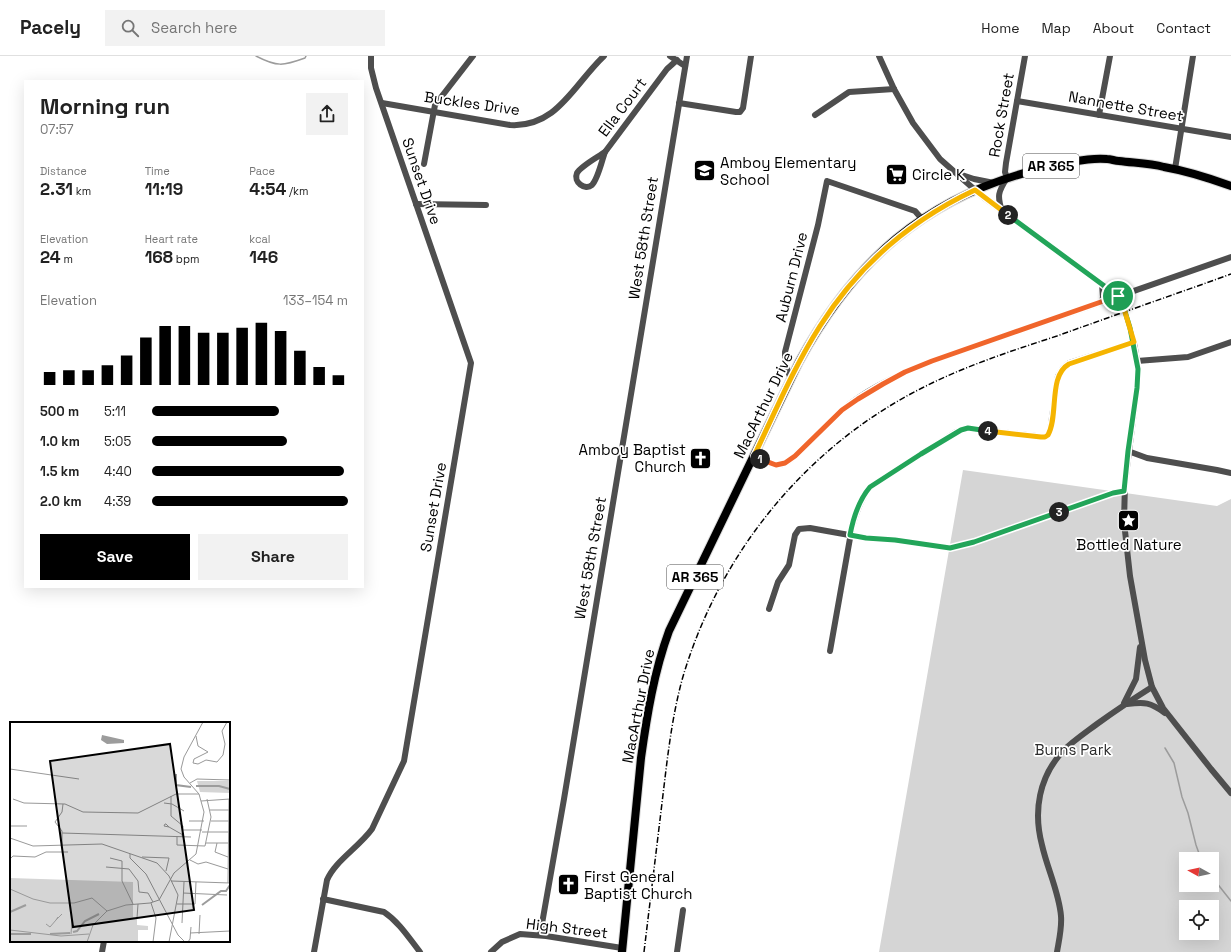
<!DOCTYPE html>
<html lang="en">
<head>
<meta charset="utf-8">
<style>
	body { margin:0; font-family:"Space Grotesk",sans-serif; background:#f2f2f2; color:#222; height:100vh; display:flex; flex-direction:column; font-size:15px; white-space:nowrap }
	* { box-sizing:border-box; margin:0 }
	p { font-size:13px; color:#767676 }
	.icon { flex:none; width:22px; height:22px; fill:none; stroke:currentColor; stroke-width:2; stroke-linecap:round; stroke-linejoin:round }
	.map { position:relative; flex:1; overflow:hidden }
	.sheet { position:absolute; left:24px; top:24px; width:340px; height:508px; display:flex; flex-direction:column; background:#fff; border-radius:0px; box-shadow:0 4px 16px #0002 }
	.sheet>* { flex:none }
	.needle { width:26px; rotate:278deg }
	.buttons { position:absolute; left:1179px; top:796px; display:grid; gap:8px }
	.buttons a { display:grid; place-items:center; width:40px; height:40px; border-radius:0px; background:#fff; box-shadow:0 4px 16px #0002; font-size:20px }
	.pin { position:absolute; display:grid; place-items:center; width:34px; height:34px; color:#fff; margin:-17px; border:2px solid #fff; border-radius:50%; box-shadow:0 1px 4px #0007 }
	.km { position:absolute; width:20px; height:20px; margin:-10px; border-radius:50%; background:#222; color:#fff; font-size:11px; line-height:20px; text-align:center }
	.round { display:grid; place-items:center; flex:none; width:42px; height:42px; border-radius:0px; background:#f2f2f2 }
	.head { display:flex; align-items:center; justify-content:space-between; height:68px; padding:0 16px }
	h1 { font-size:22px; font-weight:700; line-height:30px }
	.stats { display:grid; grid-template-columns:repeat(3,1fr); gap:6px; height:68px; padding:4px 16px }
	.stats div { display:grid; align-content:center }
	.stats b { font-size:17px; font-weight:700 }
	.stats small { font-size:11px; font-weight:400 }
	.stats p { font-size:11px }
	.chart { height:112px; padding:8px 16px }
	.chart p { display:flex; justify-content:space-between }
	.chart svg { width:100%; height:72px; margin-top:4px; stroke:#000; stroke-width:6 }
	.action { display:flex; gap:8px; margin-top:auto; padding:8px 16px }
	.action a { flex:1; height:46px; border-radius:0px; background:#000; color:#fff; font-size:16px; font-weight:700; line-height:46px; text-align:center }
	.action a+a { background:#f2f2f2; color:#222 }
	ul { padding:0 16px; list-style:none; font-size:13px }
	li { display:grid; grid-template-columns:64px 48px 1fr; align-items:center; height:30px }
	li i { height:10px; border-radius:5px; background:#000 }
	header { display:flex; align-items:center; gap:24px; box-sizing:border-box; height:56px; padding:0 20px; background:#fff; border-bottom:1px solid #e0e0e0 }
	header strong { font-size:19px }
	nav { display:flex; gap:22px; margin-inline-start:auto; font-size:14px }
	.search { width:280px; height:36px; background:#f2f2f2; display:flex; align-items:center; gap:10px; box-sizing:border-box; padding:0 14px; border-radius:0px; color:#767676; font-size:15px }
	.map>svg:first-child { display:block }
	.green { fill:#d5d5d5; fill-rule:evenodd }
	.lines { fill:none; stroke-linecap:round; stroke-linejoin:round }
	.stream { stroke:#9c9c9c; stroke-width:1.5 }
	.major-casing { stroke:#dbdbdb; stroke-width:10 }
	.minor { stroke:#4e4e4e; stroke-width:6 }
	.major { stroke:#000; stroke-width:8 }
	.rail { stroke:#000; stroke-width:1.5; stroke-dasharray:6 2 1 2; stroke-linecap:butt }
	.split-1-casing { stroke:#fff; stroke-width:8 }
	.split-2-casing { stroke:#fff; stroke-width:8 }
	.split-3-casing { stroke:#fff; stroke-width:8 }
	.split-4-casing { stroke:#fff; stroke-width:8 }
	.split-5-casing { stroke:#fff; stroke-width:8 }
	.split-1 { stroke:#f0652b; stroke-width:5 }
	.split-2 { stroke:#f5b400; stroke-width:5 }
	.split-3 { stroke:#22a559; stroke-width:5 }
	.split-4 { stroke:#22a559; stroke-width:5 }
	.split-5 { stroke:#f5b400; stroke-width:5 }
	.labels { text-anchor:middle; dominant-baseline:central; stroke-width:3.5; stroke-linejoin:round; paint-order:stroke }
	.shield { fill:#fff; stroke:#4c4c4c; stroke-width:1 }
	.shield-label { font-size:14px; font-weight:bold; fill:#000 }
	.street-label { font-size:15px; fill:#000; stroke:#fff }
	.poi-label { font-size:15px; fill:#000; stroke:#fff; text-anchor:start }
	.park-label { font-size:15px; fill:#2c2c2c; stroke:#fff }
	.inset-river { fill:none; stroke:#9c9c9c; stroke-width:2 }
	.inset-road { fill:none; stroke:#999; stroke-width:1 }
	.view { fill:#000; fill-opacity:0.15; stroke:#000; stroke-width:2 }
	.inset-edge { fill:none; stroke:#000; stroke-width:2 }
</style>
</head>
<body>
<header>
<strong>Pacely</strong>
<div class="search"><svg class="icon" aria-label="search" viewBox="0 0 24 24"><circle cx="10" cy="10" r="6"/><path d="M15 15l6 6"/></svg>Search here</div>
<nav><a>Home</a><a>Map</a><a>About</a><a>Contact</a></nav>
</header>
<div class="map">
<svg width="1231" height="896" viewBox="0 0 1231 896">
	<rect width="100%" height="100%" fill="#fff"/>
	<path class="green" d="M963,414L1217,450L1231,443V896H879ZM1186,803H1212V829H1186ZM1186,851H1212V877H1186Z"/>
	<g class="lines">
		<g class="stream">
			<path d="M256,0C277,11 283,10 305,2L306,0"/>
			<path d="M1165,692L1174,707L1182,741L1188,757L1196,789L1201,803"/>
			<path d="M1212,821L1231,845"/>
		</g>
		<defs>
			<path id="major" d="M622,896L641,702C647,659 654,616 669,575L799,306C854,205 924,142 1036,114C1056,109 1087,101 1107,103C1111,103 1115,105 1119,105C1134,107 1149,107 1164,111C1187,115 1209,122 1231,130"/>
		</defs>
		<use href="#major" class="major-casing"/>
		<g class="minor">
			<path d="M670,0L685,10"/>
			<path d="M879,0L894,33L913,67L940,103L983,141L1102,228L1118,240L1123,249L1134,286L1137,305V332L1125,427L1124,466L1130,520L1145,604L1152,631L1163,652L1211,713L1231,737"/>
			<path d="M1017,45L1231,81"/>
			<path d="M382,47L510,69C557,72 574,28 604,0"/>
			<path d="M679,47L736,56H740L743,52L751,0"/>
			<path d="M815,59L849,36L894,33"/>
			<path d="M1099,59L1110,0"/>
			<path d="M605,96L667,13L677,4"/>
			<path d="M605,96C602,104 598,123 592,129C585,135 573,126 577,117C581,110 598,101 605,96Z"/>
			<path d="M424,108L435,49L473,0"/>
			<path d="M1175,113L1193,0"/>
			<path d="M959,118L974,123L994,127"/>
			<path d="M416,148L486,149"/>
			<path d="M1002,155C997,140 998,136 1007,122L1005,116L1006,107L1025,0"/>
			<path d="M1102,246L1103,241L1102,228"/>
			<path d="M1137,305L1188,301L1231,286"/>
			<path d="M791,323L785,308V296L818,169L827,125L915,155L922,163"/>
			<path d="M1128,395L1147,402L1217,414L1231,417"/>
			<path d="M754,400C763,404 775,412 785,407C792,404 798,397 804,391C816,379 829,367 841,355C867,332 901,317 933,305L1231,201"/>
			<path d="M769,553L778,526L789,509L795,479L799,473L810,472L866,482L895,484L950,492L974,486L1113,437L1124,435"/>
			<path d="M830,595L852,471C856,457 861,442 870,431L956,376L964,373H975L1045,381L1048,379L1050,375L1058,320L1063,312L1069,307L1134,286"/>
			<path d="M1124,647L1136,623L1140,591"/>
			<path d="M1127,648C1145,646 1150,646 1165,657"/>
			<path d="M323,843L384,856C399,866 409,882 420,896"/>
			<path d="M540,879L564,743L687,0"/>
			<path d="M102,896L104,885"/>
			<path d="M314,896L327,824C335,805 359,791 372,773L404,705L471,307L376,32L371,12V0"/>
			<path d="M491,896L502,886L520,878L546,880L622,892"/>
			<path d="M677,896L683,854"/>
			<path d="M1057,896C1059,884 1062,872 1061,860C1059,836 1047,812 1042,789C1033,755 1039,721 1063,695C1073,685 1085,677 1097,668C1115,655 1133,643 1152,631"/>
		</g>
		<use href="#major" class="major"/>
		<path class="rail" d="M644,896C650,846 656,797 662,747C667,706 671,665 682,624C718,499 805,391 922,332C965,310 1011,295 1057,280C1115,259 1173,239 1231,218"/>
	</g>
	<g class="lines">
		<defs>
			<path id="split-1" d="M760,403L776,409L785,407L795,400L842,354L858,343L883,328L905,316L932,305L1118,240"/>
			<path id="split-2" d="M760,403L754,400C775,356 794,311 820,270C858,210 911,164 975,134L1008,159"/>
			<path id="split-3" d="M1008,159L1118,240L1123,249L1130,272L1138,313L1137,332L1128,395L1124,435L1113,437L1059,456"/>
			<path id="split-4" d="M988,375L968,372L961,374L921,398L870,431C859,444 853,463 850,479L866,482L895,484L950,492L974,486L1059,456"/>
			<path id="split-5" d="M988,375L1041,381H1045L1048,379C1059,359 1048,320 1069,308L1134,286L1125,256L1118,240"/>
		</defs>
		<use href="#split-1" class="split-1-casing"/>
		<use href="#split-2" class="split-2-casing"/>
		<use href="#split-3" class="split-3-casing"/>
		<use href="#split-4" class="split-4-casing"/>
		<use href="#split-5" class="split-5-casing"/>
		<use href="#split-1" class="split-1"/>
		<use href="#split-2" class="split-2"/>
		<use href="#split-3" class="split-3"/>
		<use href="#split-4" class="split-4"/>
		<use href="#split-5" class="split-5"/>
	</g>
	<defs>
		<symbol id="school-square" viewBox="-11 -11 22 22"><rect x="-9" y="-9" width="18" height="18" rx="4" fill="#000" stroke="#fff"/><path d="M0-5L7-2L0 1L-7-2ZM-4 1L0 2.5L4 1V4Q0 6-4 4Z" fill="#fff"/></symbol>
		<symbol id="supermarket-square" viewBox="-11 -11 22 22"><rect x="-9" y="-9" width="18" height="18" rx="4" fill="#000" stroke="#fff"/><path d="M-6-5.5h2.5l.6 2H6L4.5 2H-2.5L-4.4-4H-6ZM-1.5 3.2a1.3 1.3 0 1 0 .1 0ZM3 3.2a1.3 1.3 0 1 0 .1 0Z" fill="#fff"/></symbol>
		<symbol id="church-square" viewBox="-11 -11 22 22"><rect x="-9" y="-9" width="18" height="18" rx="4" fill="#000" stroke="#fff"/><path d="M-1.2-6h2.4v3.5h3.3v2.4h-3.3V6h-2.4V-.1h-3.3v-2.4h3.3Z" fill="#fff"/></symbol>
		<symbol id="sight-square" viewBox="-11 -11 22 22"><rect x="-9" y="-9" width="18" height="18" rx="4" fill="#000" stroke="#fff"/><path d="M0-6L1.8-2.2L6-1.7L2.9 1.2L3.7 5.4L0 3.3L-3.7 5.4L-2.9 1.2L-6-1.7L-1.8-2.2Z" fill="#fff"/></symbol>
	</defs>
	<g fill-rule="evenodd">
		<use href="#school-square" x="692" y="102" width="25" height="25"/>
		<use href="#supermarket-square" x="884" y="106" width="25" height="25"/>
		<use href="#church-square" x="688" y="390" width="25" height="25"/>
		<use href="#sight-square" x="1116" y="452" width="25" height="25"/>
		<use href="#church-square" x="556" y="816" width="25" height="25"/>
	</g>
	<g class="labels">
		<g class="shield">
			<rect x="1023" y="98" width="56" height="24" rx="3"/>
			<rect x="667" y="509" width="56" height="24" rx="3"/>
		</g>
		<g class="shield-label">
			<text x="1051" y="110">AR 365</text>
			<text x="695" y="521">AR 365</text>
		</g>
		<g class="street-label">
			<text transform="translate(472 47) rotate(8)">Buckles Drive</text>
			<text transform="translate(1126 50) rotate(10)">Nannette Street</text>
			<text transform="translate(622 51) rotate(-53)">Ella Court</text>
			<text transform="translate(1001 59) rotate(-80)">Rock Street</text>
			<text transform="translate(422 125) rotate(71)">Sunset Drive</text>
			<text transform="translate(643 182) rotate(-81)">West 58th Street</text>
			<text transform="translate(791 221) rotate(-76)">Auburn Drive</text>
			<text transform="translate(763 349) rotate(-64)">MacArthur Drive</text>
			<text transform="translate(433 451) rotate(-80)">Sunset Drive</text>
			<text transform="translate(590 502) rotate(-80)">West 58th Street</text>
			<text transform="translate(638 650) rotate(-79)">MacArthur Drive</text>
			<text transform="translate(567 872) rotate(7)">High Street</text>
		</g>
		<g class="poi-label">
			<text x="720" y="106">Amboy Elementary<tspan x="720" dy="17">School</tspan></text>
			<text x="912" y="118">Circle K</text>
			<text x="686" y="393" text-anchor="end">Amboy Baptist<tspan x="686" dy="17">Church</tspan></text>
			<text x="1129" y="488" text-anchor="middle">Bottled Nature</text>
			<text x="584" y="820">First General<tspan x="584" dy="17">Baptist Church</tspan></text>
		</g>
		<g class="park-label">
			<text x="1073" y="693">Burns Park</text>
		</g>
	</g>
	<g transform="translate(10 666)">
		<rect width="220" height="220" fill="#fff"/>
		<path d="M187,59H220V71L190,70ZM0,156L123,160V195L127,197V203L138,204V208H128V220H0Z" fill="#d5d5d5"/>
		<path d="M92,13L114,18V21L97,22L91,18Z" fill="#9c9c9c"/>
		<path class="inset-river" d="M166,52V63L181,65M186,64H209L220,67M192,183L211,169H216L220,163M0,190L16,183M63,210L67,209L75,199L89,192M0,212H21M40,212L60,211"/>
		<path class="inset-road" d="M186,14L188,24L198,30L184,37L183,41L188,42L196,38L207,40L213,33L215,22L212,9L217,0M0,47L69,57M180,61L187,57L220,58M161,74V94L173,104L172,115M3,77L14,81L55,82L73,90L128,91L166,72H189M191,79L220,77M154,81L162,82L174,89M200,88H219M179,99H194M201,99H219M155,102H156L159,105L154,104ZM0,104H17M159,105L173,113M173,108H192M192,110H219M52,111L181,115M167,114V123L195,124L201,95L197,77M0,116L23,124L92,122L147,141L159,154L168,173L159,220M196,121H218M207,121L205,130L218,135M52,123V109L45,100L52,90L53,82M120,132V136L136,152L168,213L175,220M132,135L159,136L156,149M100,136L112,139V159L123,182M180,138L188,142L196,140L218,147M96,145L119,147L128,159L129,170L138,171L143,180M0,154V137L3,134L25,135L36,130H58M161,159L220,161M218,161L219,77M0,167L23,177L40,181H64L82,176L97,189M173,171L217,173M141,181L146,196L143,220M167,182H185L186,160M48,195L46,198L52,192M127,196L128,182M172,201L174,160M36,202L40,205L46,198M0,208L51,214L79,212M180,211L220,209M61,212L62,199M189,212L190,193M77,220L83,203L97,189L116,183L140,181L149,178L164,151L186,132L194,90L189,72L174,55L171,47L174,35L193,0M178,220L180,217L181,205"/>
		<path class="view" d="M160,22L184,188L63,205L40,39Z"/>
		<rect width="220" height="220" class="inset-edge"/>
	</g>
</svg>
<div class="buttons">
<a><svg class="needle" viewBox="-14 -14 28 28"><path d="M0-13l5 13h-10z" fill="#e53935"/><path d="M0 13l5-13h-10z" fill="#767676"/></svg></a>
<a><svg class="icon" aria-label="locate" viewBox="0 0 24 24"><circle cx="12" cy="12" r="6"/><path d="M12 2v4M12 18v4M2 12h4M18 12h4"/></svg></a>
</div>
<div class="pin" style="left:1118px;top:240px;background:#1e9e55"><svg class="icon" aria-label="arrive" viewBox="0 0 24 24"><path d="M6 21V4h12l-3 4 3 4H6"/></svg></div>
<b class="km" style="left:760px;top:403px">1</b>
<b class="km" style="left:1008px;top:159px">2</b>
<b class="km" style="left:1059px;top:456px">3</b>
<b class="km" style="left:988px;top:375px">4</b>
<section class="sheet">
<div class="head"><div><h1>Morning run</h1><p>07:57</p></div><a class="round"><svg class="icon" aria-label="share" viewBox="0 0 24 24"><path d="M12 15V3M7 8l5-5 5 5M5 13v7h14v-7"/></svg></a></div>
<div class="stats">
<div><p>Distance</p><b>2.31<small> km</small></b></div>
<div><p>Time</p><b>11:19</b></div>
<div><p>Pace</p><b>4:54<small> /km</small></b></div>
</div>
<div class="stats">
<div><p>Elevation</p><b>24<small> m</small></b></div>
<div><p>Heart rate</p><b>168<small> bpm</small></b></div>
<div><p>kcal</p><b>146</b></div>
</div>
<div class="chart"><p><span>Elevation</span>133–154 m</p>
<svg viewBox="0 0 160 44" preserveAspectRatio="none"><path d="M5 44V36M15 44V35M25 44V35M35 44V32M45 44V26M55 44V15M65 44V8M75 44V8M85 44V12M95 44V12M105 44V9M115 44V6M125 44V11M135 44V23M145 44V33M155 44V38"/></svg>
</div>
<ul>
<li><b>500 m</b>5:11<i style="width:65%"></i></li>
<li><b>1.0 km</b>5:05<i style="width:69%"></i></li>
<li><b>1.5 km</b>4:40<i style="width:98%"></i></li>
<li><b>2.0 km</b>4:39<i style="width:100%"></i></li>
</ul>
<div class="action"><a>Save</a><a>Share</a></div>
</section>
</div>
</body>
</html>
